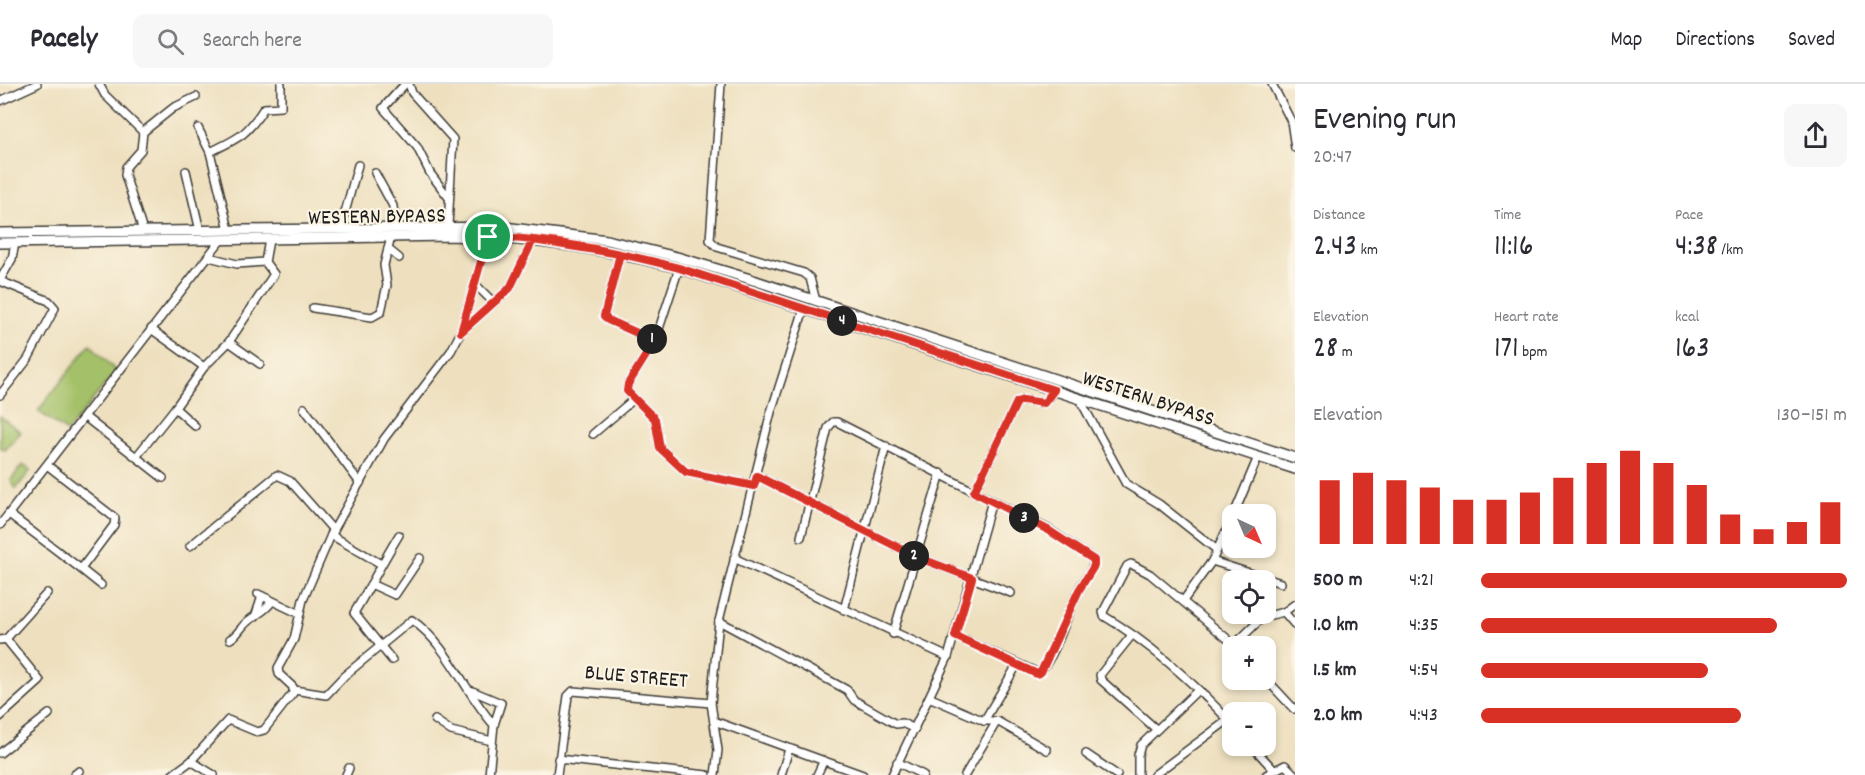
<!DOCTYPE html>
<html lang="en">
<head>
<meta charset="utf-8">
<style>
	body { margin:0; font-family:Dekko,sans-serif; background:#f7f7f7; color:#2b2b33; height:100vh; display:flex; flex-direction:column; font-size:22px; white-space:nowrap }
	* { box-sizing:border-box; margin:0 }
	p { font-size:20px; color:#7c7c81 }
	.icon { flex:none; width:33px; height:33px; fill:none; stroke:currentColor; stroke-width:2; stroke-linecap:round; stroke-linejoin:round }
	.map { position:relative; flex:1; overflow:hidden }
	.details { display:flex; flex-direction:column; background:#fff; width:570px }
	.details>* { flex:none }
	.needle { width:39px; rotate:136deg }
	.controls { position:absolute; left:1222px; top:420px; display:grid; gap:12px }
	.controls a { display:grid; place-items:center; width:54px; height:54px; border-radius:12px; background:#fff; box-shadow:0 3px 9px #0003; font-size:30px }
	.pin { position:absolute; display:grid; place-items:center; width:51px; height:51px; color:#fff; margin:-26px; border:3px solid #fff; border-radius:50%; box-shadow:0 2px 6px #0007 }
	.km { position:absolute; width:30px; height:30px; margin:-15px; border-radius:50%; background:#222; color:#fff; font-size:16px; line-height:30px; text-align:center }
	.round { display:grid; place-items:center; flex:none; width:63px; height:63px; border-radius:12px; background:#f7f7f7 }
	.head { display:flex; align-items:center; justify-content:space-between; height:102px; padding:0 18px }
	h1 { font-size:33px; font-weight:600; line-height:45px }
	.stats { display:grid; grid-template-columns:repeat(3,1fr); gap:9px; height:102px; padding:6px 18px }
	.stats div { display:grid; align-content:center }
	.stats b { font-size:30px; font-weight:600 }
	.stats small { font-size:16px; font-weight:400 }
	.stats p { font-size:16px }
	.chart { height:168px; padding:12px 18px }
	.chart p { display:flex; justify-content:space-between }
	.chart svg { width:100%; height:108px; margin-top:6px; stroke:#d93025; stroke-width:6 }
	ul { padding:0 18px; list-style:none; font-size:20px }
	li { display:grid; grid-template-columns:96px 72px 1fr; align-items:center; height:45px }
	li i { height:15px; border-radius:8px; background:#d93025 }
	header { display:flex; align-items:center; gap:36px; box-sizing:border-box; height:84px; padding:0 30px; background:#fff; border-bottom:2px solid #e1e1e2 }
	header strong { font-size:28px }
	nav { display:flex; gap:33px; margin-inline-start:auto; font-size:21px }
	.search { width:420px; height:54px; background:#f7f7f7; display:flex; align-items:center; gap:15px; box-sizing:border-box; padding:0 21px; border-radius:12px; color:#7c7c81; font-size:22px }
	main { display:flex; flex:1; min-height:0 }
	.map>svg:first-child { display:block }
	.green { fill:#a4c169; stroke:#606e42; stroke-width:1.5 }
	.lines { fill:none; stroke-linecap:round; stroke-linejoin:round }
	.minor-casing { stroke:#3c3934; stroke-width:10 }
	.major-casing { stroke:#3c3934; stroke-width:12 }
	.minor { stroke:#fff; stroke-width:7 }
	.major { stroke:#fff; stroke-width:9 }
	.route-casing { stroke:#fff; stroke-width:12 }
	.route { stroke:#d93025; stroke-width:8 }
	.labels { text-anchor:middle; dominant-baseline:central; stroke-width:4.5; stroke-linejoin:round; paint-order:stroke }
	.street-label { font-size:22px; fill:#1c1c1c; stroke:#fcf5e5 }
</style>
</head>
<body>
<header>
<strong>Pacely</strong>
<div class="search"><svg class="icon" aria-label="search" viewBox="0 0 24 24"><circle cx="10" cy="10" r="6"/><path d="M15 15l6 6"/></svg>Search here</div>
<nav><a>Map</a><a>Directions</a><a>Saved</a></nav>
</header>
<main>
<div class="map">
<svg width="1295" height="691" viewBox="0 0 1295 691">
	<rect width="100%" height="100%" fill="#fcf5e5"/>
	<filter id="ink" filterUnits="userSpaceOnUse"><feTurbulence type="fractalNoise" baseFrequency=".0167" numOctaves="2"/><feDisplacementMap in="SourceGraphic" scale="12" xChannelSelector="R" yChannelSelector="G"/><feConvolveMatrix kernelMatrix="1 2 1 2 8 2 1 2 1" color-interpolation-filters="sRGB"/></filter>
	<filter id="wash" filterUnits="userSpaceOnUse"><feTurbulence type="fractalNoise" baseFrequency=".008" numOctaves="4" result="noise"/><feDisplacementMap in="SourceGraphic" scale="24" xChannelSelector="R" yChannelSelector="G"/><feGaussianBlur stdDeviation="1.35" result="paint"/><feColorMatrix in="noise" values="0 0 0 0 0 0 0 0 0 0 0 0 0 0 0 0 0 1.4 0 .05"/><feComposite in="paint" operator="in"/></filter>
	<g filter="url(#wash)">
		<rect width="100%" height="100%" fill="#eee0bf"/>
		<g class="green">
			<path d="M90,260L116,287L67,348L38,327Z"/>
			<path d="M0,332L21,348L5,366L0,363Z"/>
			<path d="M22,381L31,386L16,405L11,396Z"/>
		</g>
	</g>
	<g filter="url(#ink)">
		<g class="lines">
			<defs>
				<g id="minor">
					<path d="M99,0L105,11L143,48"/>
					<path d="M405,0L383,24L417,63L430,89L449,114"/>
					<path d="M409,0L412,9L453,55L448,142"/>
					<path d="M721,0L710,156L717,163L804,189L810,194L816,217"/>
					<path d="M1272,0L1291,37L1295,64"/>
					<path d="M0,17L37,0"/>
					<path d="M198,44L210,68L229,146"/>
					<path d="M143,48L173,24L196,13"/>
					<path d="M210,68C239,54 246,52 264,24L281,23V0"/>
					<path d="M186,87L200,147"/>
					<path d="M375,89L393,122L395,143"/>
					<path d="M341,143L358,81"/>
					<path d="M143,147L125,91L126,83L141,66L143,48"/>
					<path d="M388,165L399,174"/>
					<path d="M620,170L604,232L608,236L655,257"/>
					<path d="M265,178L269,156"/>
					<path d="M679,184L655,257L628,300L627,307L655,335L660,364L686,388L754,402"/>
					<path d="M0,196L12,175L15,159"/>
					<path d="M0,197L49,217L55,224L28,275L0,311"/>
					<path d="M475,200L494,219"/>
					<path d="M313,224L372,233L381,228L387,201L384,181L391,153"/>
					<path d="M151,245L204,283"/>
					<path d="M461,248L510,204L533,156"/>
					<path d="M229,258L260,280"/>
					<path d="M1079,314L1126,400L1159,420L1217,466"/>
					<path d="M304,324L360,399"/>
					<path d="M85,333L163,394"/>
					<path d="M195,342L175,324L204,283L229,258L274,190L265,178L237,180L209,173"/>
					<path d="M593,350L634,315"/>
					<path d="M136,373L175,324"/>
					<path d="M757,392L917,473L1011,509"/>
					<path d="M974,408L1017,318L1023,316L1044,319L1054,306"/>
					<path d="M9,430L81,485L114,441L115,434L47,381"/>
					<path d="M1234,430L1258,373"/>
					<path d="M0,441L220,157"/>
					<path d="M331,451L381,480"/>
					<path d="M801,453L828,344L833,338H837L1048,445L1094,476C1094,486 1084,495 1079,505C1066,531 1059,567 1039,589L955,552"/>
					<path d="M190,462L277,391L290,397L334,447"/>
					<path d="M734,474L948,573"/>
					<path d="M1212,477L1281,499"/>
					<path d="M81,485L101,501"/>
					<path d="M373,501L395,511L420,474"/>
					<path d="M258,510L300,530"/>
					<path d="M1183,517L1212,477L1233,432"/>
					<path d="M844,526L886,362"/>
					<path d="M1284,528L1295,541"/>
					<path d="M255,533L262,512"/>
					<path d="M719,537L847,606L854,616L896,640L902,639L915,645"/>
					<path d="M893,550L941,389"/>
					<path d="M1132,551L1100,591L1101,596L1156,645"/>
					<path d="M230,555C238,551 240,544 247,538C256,530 265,528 272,517"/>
					<path d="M0,556L6,555L47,509"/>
					<path d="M1234,561L1263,533L1284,528L1295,520"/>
					<path d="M392,576L354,529C370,503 383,477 399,451"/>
					<path d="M1266,595L1294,625"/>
					<path d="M294,606L326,611L344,592L412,536C449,562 465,609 494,641"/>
					<path d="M470,606L501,619L494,641L489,691"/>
					<path d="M931,614L984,637H997L1047,666"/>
					<path d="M0,633L40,597L6,555"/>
					<path d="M435,636L451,647L492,657"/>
					<path d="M714,637L863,691"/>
					<path d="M984,637L1017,581"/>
					<path d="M1233,641C1196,601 1151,560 1104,532L1103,528L1127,482L1131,480L1150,490L1236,562"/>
					<path d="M1252,662L1274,686"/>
					<path d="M0,669L49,630"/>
					<path d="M1086,670L1117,691"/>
					<path d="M558,675L707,691"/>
					<path d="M191,677L214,691"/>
					<path d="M897,678L923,691"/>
					<path d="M74,691L79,687"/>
					<path d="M172,691L191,677L228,636L257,648L264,646L293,609V603L279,590L278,584L294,555L303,516L331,451L384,355L451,267L461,248L488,153"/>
					<path d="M346,691L349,684"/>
					<path d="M557,691L568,612L573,607L711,619"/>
					<path d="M715,691L718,666L711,619L719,537L771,328L804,225"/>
					<path d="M781,691L789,665"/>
					<path d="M817,691L823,678"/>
					<path d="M892,691L948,573L992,417"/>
					<path d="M965,691L997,637"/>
					<path d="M1138,691V671L1141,661L1198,606"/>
					<path d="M1154,691L1228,636"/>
					<path d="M1266,691L1285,681L1295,691"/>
				</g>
				<g id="major">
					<path d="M0,149L504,143L607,156L677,173L747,194L1295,374"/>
					<path d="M0,159L450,152C528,154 603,164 679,184L1295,385"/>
				</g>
			</defs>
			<use href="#minor" class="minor-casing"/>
			<use href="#major" class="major-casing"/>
			<use href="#minor" class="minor"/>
			<use href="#major" class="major"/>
		</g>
	</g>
	<g class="lines" filter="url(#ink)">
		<defs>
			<path id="route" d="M488,153L461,248L510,204L533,156L620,170L604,232L608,236L655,257L628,300L627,307L655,335L660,364L686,388L754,402L757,392L917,473L972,494L955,552L1037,590L1041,588L1079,506L1094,482V476L1048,446L974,408L1017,318L1023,316L1044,319L1054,306L679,184C617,168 552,154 488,153"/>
		</defs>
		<use href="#route" class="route-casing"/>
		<use href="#route" class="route"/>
	</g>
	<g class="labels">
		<g class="street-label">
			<text transform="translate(377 134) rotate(-1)">WESTERN BYPASS</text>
			<text transform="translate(1148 316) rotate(18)">WESTERN BYPASS</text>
			<text transform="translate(636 594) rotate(5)">BLUE STREET</text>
		</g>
	</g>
</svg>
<div class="controls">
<a><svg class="needle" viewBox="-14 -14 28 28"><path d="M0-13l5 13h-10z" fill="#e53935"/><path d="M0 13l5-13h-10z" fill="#7c7c81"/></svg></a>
<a><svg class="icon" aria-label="locate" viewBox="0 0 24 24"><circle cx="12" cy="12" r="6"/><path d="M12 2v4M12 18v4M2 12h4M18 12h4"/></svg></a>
<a>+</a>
<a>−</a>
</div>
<div class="pin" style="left:488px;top:153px;background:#1e9e55"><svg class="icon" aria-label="arrive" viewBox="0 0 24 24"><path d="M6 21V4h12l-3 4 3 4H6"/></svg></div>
<b class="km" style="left:652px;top:255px">1</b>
<b class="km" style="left:914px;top:472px">2</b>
<b class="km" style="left:1024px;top:434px">3</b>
<b class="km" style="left:842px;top:237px">4</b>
</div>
<section class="details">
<div class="head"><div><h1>Evening run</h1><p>20:47</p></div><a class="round"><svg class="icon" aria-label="share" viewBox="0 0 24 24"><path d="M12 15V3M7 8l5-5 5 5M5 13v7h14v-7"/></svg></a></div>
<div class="stats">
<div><p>Distance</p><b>2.43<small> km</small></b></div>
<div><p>Time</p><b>11:16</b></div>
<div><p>Pace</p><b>4:38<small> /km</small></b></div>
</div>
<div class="stats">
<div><p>Elevation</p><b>28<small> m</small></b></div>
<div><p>Heart rate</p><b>171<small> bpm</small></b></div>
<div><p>kcal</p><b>163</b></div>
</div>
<div class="chart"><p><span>Elevation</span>130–151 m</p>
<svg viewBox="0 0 160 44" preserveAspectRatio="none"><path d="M5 44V18M15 44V15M25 44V18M35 44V21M45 44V26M55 44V26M65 44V23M75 44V17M85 44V11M95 44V6M105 44V11M115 44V20M125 44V32M135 44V38M145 44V35M155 44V27"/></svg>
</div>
<ul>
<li><b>500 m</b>4:21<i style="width:100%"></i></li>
<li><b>1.0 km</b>4:35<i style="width:81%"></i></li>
<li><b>1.5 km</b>4:54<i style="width:62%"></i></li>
<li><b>2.0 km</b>4:43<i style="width:71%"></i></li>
</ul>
</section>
</main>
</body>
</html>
